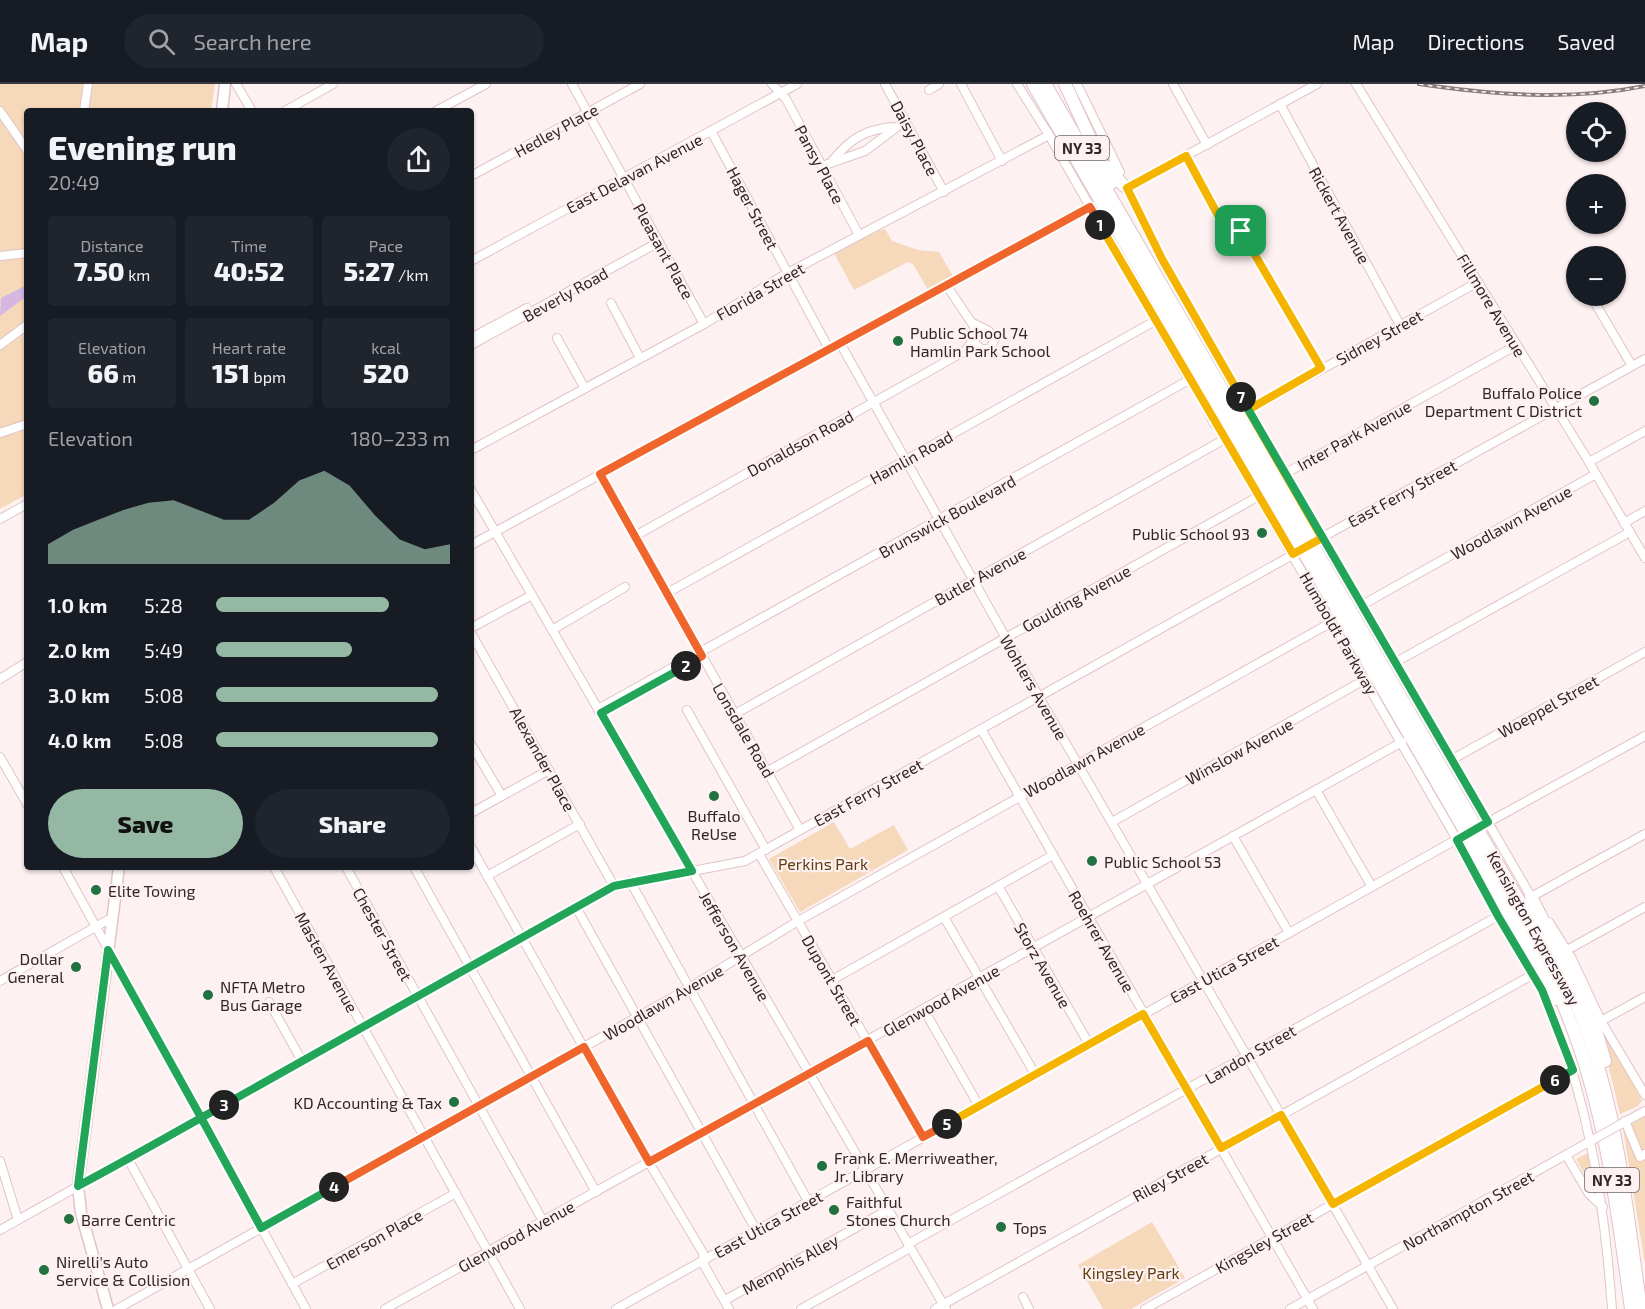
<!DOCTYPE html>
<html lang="en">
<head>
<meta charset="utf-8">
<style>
	body { margin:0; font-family:"Exo 2",sans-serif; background:#20242c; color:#f1f3f6; height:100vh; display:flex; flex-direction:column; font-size:22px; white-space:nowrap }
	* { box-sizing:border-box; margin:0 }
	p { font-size:20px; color:#9ea1a6 }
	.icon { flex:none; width:33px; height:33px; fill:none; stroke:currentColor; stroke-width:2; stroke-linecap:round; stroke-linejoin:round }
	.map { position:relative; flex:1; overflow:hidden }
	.details { position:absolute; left:24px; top:24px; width:450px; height:762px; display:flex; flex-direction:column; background:#171b24; border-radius:6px; box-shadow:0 2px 4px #0004 }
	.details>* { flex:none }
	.buttons { position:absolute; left:1566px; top:18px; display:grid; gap:12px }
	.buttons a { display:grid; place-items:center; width:60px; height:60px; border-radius:50%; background:#171b24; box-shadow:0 2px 4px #0004; font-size:30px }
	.pin { position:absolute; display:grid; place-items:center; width:51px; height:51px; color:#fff; margin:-26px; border-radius:12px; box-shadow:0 3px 9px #0006 }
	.km { position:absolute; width:30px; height:30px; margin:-15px; border-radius:50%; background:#222; color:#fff; font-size:16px; line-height:30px; text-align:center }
	.round { display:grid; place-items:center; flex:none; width:63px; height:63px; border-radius:32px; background:#20242c }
	.head { display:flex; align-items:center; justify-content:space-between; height:102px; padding:0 24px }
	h1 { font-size:33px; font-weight:800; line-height:45px }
	.metrics { display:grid; grid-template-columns:repeat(3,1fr); gap:9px; height:102px; padding:6px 24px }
	.metrics div { display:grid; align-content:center; border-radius:6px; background:#20242c; text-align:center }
	.metrics b { font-size:26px; font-weight:800 }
	.metrics small { font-size:16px; font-weight:400 }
	.metrics p { font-size:16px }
	.chart { height:168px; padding:12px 24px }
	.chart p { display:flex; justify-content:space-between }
	.chart svg { width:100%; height:108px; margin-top:6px; fill:#94b8a4; opacity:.7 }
	.primary-button { display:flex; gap:12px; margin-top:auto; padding:12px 24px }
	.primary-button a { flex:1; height:69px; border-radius:36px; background:#94b8a4; color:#111; font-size:24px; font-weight:800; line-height:69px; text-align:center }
	.primary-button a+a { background:#20242c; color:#f1f3f6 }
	ul { padding:0 24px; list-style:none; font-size:20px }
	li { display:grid; grid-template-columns:96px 72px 1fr; align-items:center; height:45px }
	li i { height:15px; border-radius:8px; background:#94b8a4 }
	header { display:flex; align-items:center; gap:36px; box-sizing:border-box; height:84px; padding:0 30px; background:#171b24; border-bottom:2px solid #363941 }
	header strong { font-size:28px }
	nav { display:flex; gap:33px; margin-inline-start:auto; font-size:21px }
	.search { width:420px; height:54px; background:#20242c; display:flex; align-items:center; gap:15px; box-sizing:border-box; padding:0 21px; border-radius:33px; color:#9ea1a6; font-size:22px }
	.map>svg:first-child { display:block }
	.green { fill:#f6d8ba }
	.water { fill:#d5b7e2 }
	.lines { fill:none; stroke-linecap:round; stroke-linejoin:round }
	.minor-casing { stroke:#e2c3c6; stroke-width:10 }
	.major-casing { stroke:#e2c3c6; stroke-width:13 }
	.highway-casing { stroke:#e2c3c6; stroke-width:14 }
	.minor { stroke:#fff; stroke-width:8 }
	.major { stroke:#fff; stroke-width:10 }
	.highway { stroke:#fff; stroke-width:12 }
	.rail-casing { stroke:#8a7d7e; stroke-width:4 }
	.rail { stroke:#fef1f2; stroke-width:1.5; stroke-dasharray:4.5; stroke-linecap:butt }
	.minor-bridge-casing { stroke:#e2c3c6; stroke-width:10; stroke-linecap:butt }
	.minor-bridge { stroke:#fff; stroke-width:8 }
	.split-1-casing { stroke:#fff; stroke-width:12 }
	.split-2-casing { stroke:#fff; stroke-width:12 }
	.split-3-casing { stroke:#fff; stroke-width:12 }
	.split-4-casing { stroke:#fff; stroke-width:12 }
	.split-5-casing { stroke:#fff; stroke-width:12 }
	.split-6-casing { stroke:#fff; stroke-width:12 }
	.split-7-casing { stroke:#fff; stroke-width:12 }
	.split-8-casing { stroke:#fff; stroke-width:12 }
	.split-1 { stroke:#f5b400; stroke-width:8 }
	.split-2 { stroke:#f0652b; stroke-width:8 }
	.split-3 { stroke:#22a559; stroke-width:8 }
	.split-4 { stroke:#22a559; stroke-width:8 }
	.split-5 { stroke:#f0652b; stroke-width:8 }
	.split-6 { stroke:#f5b400; stroke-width:8 }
	.split-7 { stroke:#22a559; stroke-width:8 }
	.split-8 { stroke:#f5b400; stroke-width:8 }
	.poi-dot { fill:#227140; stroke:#fef1f2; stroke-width:2 }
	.labels { text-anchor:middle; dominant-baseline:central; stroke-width:4.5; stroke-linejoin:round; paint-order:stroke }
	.shield { fill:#fef1f2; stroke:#6f6364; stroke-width:1.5 }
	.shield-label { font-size:15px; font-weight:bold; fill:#322627 }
	.street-label { font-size:16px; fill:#322627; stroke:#fef1f2 }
	.poi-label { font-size:16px; fill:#322627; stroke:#fef1f2; text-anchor:start }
	.park-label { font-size:16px; fill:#603c0b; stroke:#fef1f2 }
</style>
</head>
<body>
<header>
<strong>Map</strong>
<div class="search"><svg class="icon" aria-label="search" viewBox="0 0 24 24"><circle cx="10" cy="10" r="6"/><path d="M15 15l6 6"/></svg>Search here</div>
<nav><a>Map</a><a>Directions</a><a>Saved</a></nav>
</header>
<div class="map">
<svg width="1645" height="1225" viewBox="0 0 1645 1225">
	<rect width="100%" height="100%" fill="#fef1f2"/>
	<g class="green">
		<path d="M0,0H215L211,27H27V410L0,425Z"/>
		<path d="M885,145L892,157L918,166L939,168L953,192L928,206L913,180L908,178L854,206L834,169L873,148Z"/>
		<path d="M834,738L850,765L894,741L908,766L800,828L769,775Z"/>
		<path d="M1597,933L1642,1017L1638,1022L1620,1030Z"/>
		<path d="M1645,1033V1180L1623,1045Z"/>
		<path d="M1588,1069L1593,1105L1576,1075Z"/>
		<path d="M1152,1138L1185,1194L1131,1225H1103L1078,1181Z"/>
	</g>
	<path class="water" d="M27,201V212L0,232L1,214Z"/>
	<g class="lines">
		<defs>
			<g id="minor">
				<path d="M236,0L252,27"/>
				<path d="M572,0L704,240"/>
				<path d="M772,0L786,15L859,151"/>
				<path d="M885,0L944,108"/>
				<path d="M961,0L1002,77"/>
				<path d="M1017,0L1049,51L1188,294"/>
				<path d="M1077,0L1120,88"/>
				<path d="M1173,0L1207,61"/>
				<path d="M1356,0L1589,378L1645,474"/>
				<path d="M929,6L939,0"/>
				<path d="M1280,20L1400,241"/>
				<path d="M0,27L27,66"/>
				<path d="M84,27L88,0"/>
				<path d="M285,27L333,0"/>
				<path d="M436,27L486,0"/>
				<path d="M711,47L829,265"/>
				<path d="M1186,72L1220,135L1241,147L1321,284"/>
				<path d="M833,76C851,54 865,46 892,43"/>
				<path d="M822,82L865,67L905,37"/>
				<path d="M471,92L640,0"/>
				<path d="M1125,100L1162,175L1533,816"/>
				<path d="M1127,104L1317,0"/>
				<path d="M0,172L27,169"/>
				<path d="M471,177L797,0"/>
				<path d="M947,202L975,244V260L983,266"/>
				<path d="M1591,212L1632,282"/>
				<path d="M611,219L640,274"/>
				<path d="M973,239L989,247L995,254L990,265H978"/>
				<path d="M471,254L527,224"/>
				<path d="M557,254L584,303"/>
				<path d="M840,259L1039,613L1393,1225"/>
				<path d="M0,261L27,241"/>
				<path d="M471,261L659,158"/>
				<path d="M1249,326L1478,198"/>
				<path d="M1214,336L1463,766"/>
				<path d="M0,349L27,340"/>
				<path d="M471,366L704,240L784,191L1049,51"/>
				<path d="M1589,378L1645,347"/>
				<path d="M1286,389L1517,261"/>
				<path d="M600,390L800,746"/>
				<path d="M471,406L946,1225"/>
				<path d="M0,435L27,420"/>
				<path d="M1624,439L1645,427"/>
				<path d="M635,452L965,267L975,254"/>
				<path d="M1319,455L1645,275"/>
				<path d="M471,461L1090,123"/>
				<path d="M667,509L1155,237"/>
				<path d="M1362,521L1596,390"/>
				<path d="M471,544L532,511"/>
				<path d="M552,546L625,503"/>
				<path d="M471,549L614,802"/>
				<path d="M1396,578L1630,448"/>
				<path d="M0,595L27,578"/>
				<path d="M598,625L1189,296"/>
				<path d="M687,626L766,766"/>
				<path d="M735,630L1225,355"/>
				<path d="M981,645L1313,1225"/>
				<path d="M471,660L502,712"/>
				<path d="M0,673L27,720"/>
				<path d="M1451,676L1645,568"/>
				<path d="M768,687L1259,412"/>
				<path d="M1316,706L1372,803"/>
				<path d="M471,729L549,686"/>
				<path d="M1112,738L1366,595"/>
				<path d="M1485,740L1645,652"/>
				<path d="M1233,752L1289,849"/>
				<path d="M471,763L639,1062L703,1169L704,1181L729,1225"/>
				<path d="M759,770L923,1053"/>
				<path d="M63,783L306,1225"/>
				<path d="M274,783L520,1225"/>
				<path d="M346,783L543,1137"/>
				<path d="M414,783L596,1108"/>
				<path d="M487,792L580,740"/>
				<path d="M630,797L808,1117"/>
				<path d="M998,802L1089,960"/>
				<path d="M1481,802C1500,837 1526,872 1543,909C1588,1010 1604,1115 1612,1225"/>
				<path d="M1531,813L1645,750"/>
				<path d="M576,823L756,1146"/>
				<path d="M944,833L1035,990"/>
				<path d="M1549,838L1572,875L1601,937L1645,1011"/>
				<path d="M1567,866L1645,823"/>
				<path d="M832,896L1053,771"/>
				<path d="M0,897L113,833"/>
				<path d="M269,918L302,977"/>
				<path d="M924,926L979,1022"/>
				<path d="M1601,937L1645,913"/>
				<path d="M1625,1037L1640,1073L1645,1070"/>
				<path d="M1621,1040L1645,1027"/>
				<path d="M1566,1071L1589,1110L1603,1123"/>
				<path d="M128,1075L210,1225"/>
				<path d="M0,1077L18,1136"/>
				<path d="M0,1146L614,802L745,777L1296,469"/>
				<path d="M908,1160L1498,832"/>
				<path d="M292,1200L456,1109"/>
				<path d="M1023,1213L1029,1225"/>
				<path d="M725,1216L888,1126"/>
				<path d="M117,1225L689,904L798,837L1332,538"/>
				<path d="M385,1225L1402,658"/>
				<path d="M616,1225L1461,753"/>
				<path d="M801,1225L910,1164"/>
				<path d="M935,1225L1532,891"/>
				<path d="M1145,1225L1573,986"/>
				<path d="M1290,1225L1596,1054"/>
			</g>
			<g id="major">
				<path d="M222,27L225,0"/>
				<path d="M108,1225L81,1129L78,1102L119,783"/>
			</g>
			<g id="highway">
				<path d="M1033,0L1557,906C1603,1007 1616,1116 1631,1225"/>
				<path d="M1045,0L1569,903C1617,1010 1624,1111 1641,1225"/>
				<path d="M1065,0L1111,99"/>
				<path d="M1111,83L1119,97L1127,104"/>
				<path d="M1184,274L1216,339"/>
				<path d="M1461,762L1482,792L1554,915"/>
				<path d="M1531,813L1591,930L1605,977"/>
			</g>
		</defs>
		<use href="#minor" class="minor-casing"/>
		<use href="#major" class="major-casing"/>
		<use href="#highway" class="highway-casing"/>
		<use href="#minor" class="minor"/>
		<use href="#major" class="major"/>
		<use href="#highway" class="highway"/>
		<defs>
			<path id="rail" d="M1419,0C1494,11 1570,17 1645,2"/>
		</defs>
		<use href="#rail" class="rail-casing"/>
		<use href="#rail" class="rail"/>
		<defs>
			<g id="minor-bridge">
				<path d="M1296,469L1319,455"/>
				<path d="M1462,753L1485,740"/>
				<path d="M1596,1054L1621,1040"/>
			</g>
		</defs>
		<use href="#minor-bridge" class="minor-bridge-casing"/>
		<use href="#minor-bridge" class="minor-bridge"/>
	</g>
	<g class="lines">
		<defs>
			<path id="split-1" d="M1100,141L1293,470L1322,454L1248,326L1321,284L1241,147"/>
			<path id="split-2" d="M686,582L702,572L600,390L1090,123L1100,141"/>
			<path id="split-3" d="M224,1021L614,802L692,787L601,629L686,582"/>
			<path id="split-4" d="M224,1021C176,1048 127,1076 78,1102L108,866L198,1028L204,1039L259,1140L261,1144L334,1103"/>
			<path id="split-5" d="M334,1103L584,963L649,1078L868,957L923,1053L947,1040"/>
			<path id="split-6" d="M947,1040L1143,930L1221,1064L1281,1031L1333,1120L1555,996"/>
			<path id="split-7" d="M1241,313L1488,738L1457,756L1498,832L1542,906L1573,986L1555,996"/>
			<path id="split-8" d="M1241,313L1162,175L1127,104L1186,72L1220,135L1241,147"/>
		</defs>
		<use href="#split-1" class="split-1-casing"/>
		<use href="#split-2" class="split-2-casing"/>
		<use href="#split-3" class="split-3-casing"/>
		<use href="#split-4" class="split-4-casing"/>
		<use href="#split-5" class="split-5-casing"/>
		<use href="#split-6" class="split-6-casing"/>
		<use href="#split-7" class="split-7-casing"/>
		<use href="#split-8" class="split-8-casing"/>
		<use href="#split-1" class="split-1"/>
		<use href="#split-2" class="split-2"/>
		<use href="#split-3" class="split-3"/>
		<use href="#split-4" class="split-4"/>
		<use href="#split-5" class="split-5"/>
		<use href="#split-6" class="split-6"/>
		<use href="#split-7" class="split-7"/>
		<use href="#split-8" class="split-8"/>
	</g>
	<g class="poi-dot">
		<circle cx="898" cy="257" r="6"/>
		<circle cx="1594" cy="317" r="6"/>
		<circle cx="1262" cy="449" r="6"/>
		<circle cx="714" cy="712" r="6"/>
		<circle cx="1092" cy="777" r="6"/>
		<circle cx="96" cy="806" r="6"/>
		<circle cx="76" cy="883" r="6"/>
		<circle cx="208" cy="911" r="6"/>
		<circle cx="454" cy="1018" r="6"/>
		<circle cx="822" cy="1082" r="6"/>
		<circle cx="834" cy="1126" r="6"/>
		<circle cx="69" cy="1135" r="6"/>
		<circle cx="1001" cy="1143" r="6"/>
		<circle cx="44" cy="1186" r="6"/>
	</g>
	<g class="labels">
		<g class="shield">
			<rect x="1055" y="52" width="54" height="24" rx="4.5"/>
			<rect x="1585" y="1084" width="54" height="24" rx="4.5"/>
		</g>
		<g class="shield-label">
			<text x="1082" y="64">NY 33</text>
			<text x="1612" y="1096">NY 33</text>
		</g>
		<g class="street-label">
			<text transform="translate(556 46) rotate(-29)">Hedley Place</text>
			<text transform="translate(915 54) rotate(62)">Daisy Place</text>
			<text transform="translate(820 80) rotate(62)">Pansy Place</text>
			<text transform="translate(634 89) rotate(-28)">East Delavan Avenue</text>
			<text transform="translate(753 124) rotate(62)">Hager Street</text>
			<text transform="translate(1340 131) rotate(61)">Rickert Avenue</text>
			<text transform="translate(664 167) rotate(61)">Pleasant Place</text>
			<text transform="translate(760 207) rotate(-30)">Florida Street</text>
			<text transform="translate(565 210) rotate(-29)">Beverly Road</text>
			<text transform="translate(1492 221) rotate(59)">Fillmore Avenue</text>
			<text transform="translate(1379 253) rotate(-29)">Sidney Street</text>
			<text transform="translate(1354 351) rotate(-29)">Inter Park Avenue</text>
			<text transform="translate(800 359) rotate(-29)">Donaldson Road</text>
			<text transform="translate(911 373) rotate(-29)">Hamlin Road</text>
			<text transform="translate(1402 409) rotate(-29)">East Ferry Street</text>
			<text transform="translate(947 432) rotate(-29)">Brunswick Boulevard</text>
			<text transform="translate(1511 438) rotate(-29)">Woodlawn Avenue</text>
			<text transform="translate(980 492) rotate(-29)">Butler Avenue</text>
			<text transform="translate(1076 514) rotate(-29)">Goulding Avenue</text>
			<text transform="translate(1339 549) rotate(60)">Humboldt Parkway</text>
			<text transform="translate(1034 603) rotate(60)">Wohlers Avenue</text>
			<text transform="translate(1548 622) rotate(-29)">Woeppel Street</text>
			<text transform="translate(744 646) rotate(60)">Lonsdale Road</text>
			<text transform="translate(1239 667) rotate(-29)">Winslow Avenue</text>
			<text transform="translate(543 675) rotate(61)">Alexander Place</text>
			<text transform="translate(1084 676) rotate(-29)">Woodlawn Avenue</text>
			<text transform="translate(868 708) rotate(-29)">East Ferry Street</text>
			<text transform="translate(1534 844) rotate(61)">Kensington Expressway</text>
			<text transform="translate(383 850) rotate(61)">Chester Street</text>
			<text transform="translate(1102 857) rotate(60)">Roehrer Avenue</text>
			<text transform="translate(735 862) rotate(60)">Jefferson Avenue</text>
			<text transform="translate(327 878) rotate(61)">Masten Avenue</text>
			<text transform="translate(1043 881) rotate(60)">Storz Avenue</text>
			<text transform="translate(1224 885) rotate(-29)">East Utica Street</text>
			<text transform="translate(832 896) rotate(60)">Dupont Street</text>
			<text transform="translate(941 916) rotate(-29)">Glenwood Avenue</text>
			<text transform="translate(663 918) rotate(-30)">Woodlawn Avenue</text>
			<text transform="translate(1250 970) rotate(-30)">Landon Street</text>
			<text transform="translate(1170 1093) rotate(-29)">Riley Street</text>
			<text transform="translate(1468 1126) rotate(-29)">Northampton Street</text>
			<text transform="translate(768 1140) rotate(-29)">East Utica Street</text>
			<text transform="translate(516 1152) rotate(-29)">Glenwood Avenue</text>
			<text transform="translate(374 1155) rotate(-29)">Emerson Place</text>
			<text transform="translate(1264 1158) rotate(-29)">Kingsley Street</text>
			<text transform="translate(790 1180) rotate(-29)">Memphis Alley</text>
		</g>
		<g class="poi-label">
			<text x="910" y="248">Public School 74<tspan x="910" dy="18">Hamlin Park School</tspan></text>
			<text x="1582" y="308" text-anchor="end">Buffalo Police<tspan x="1582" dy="18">Department C District</tspan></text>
			<text x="1250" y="449" text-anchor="end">Public School 93</text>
			<text x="714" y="731" text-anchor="middle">Buffalo<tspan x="714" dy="18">ReUse</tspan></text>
			<text x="1104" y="777">Public School 53</text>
			<text x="108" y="806">Elite Towing</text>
			<text x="64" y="874" text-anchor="end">Dollar<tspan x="64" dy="18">General</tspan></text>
			<text x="220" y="902">NFTA Metro<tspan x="220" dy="18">Bus Garage</tspan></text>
			<text x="442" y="1018" text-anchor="end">KD Accounting &amp; Tax</text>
			<text x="834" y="1073">Frank E. Merriweather,<tspan x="834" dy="18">Jr. Library</tspan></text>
			<text x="846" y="1117">Faithful<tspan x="846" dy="18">Stones Church</tspan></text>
			<text x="81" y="1135">Barre Centric</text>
			<text x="1013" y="1143">Tops</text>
			<text x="56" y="1177">Nirelli's Auto<tspan x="56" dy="18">Service &amp; Collision</tspan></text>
		</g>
		<g class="park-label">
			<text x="823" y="779">Perkins Park</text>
			<text x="1131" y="1188">Kingsley Park</text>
		</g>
	</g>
</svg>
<div class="buttons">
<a><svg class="icon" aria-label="locate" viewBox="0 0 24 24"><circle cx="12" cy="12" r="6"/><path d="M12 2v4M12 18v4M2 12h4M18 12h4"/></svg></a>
<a>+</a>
<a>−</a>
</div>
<div class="pin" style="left:1241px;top:147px;background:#1e9e55"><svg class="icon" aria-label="arrive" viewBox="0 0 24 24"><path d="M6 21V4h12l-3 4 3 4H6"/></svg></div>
<b class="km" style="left:1100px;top:141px">1</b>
<b class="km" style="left:686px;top:582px">2</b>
<b class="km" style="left:224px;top:1021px">3</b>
<b class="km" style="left:334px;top:1103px">4</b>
<b class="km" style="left:947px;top:1040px">5</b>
<b class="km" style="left:1555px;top:996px">6</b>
<b class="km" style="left:1241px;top:313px">7</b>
<section class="details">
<div class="head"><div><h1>Evening run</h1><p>20:49</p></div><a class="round"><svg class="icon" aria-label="share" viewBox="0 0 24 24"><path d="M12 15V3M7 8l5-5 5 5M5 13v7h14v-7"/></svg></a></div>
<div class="metrics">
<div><p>Distance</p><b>7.50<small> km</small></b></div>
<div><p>Time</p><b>40:52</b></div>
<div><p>Pace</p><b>5:27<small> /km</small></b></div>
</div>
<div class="metrics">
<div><p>Elevation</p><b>66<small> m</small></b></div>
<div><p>Heart rate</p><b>151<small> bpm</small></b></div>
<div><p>kcal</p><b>520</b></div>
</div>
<div class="chart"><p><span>Elevation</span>180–233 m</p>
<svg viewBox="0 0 160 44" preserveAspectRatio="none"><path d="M0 44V36L10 30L20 26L30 22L40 19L50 18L60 22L70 26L80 26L90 19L100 10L110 6L120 12L130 24L140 34L150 38L160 36V44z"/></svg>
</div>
<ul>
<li><b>1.0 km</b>5:28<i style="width:74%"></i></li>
<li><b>2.0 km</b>5:49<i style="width:58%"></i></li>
<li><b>3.0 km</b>5:08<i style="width:95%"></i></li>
<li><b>4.0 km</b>5:08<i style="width:95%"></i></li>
</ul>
<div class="primary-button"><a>Save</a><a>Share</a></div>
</section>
</div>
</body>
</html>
